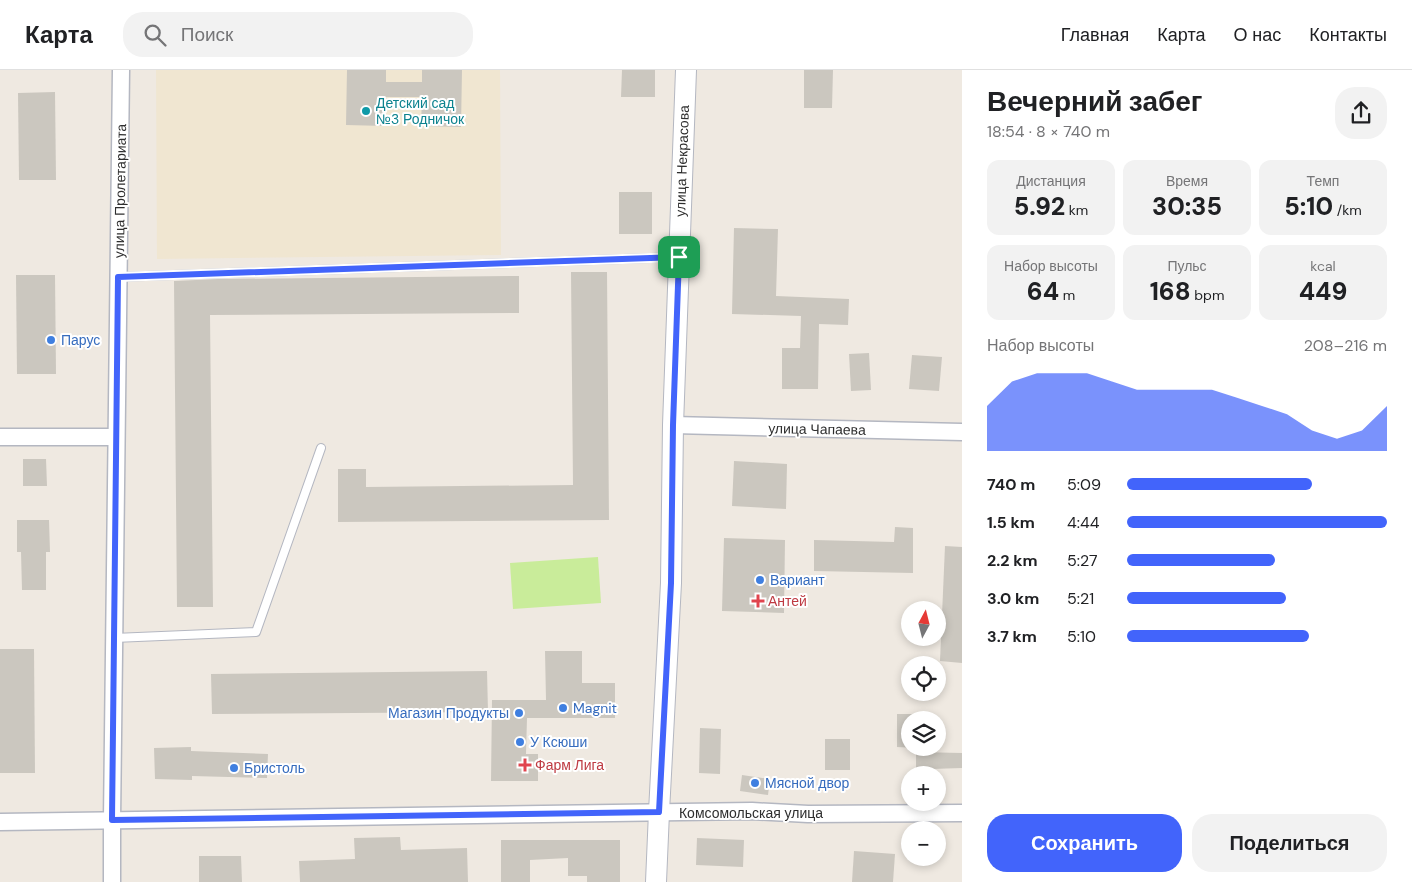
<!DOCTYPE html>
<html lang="ru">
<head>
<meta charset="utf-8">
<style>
	body { margin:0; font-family:"DM Sans",sans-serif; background:#f2f2f2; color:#202124; height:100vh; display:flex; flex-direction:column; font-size:19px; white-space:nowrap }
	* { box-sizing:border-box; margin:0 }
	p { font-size:16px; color:#757577 }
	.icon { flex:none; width:28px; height:28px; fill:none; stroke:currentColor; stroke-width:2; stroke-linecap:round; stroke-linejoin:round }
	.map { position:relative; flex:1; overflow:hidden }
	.drawer { display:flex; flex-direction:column; background:#fff; width:450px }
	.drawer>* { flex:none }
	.needle { width:32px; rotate:7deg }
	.tools { position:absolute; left:901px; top:531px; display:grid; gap:10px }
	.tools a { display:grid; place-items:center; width:45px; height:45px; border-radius:50%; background:#fff; box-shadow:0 2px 8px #0003; font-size:25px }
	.pin { position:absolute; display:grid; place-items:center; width:42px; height:42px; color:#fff; margin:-21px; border-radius:10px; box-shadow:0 2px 8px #0006 }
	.round { display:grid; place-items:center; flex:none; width:52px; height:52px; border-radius:20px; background:#f2f2f2 }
	.overview { display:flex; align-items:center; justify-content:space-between; height:85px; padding:0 25px }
	h1 { font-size:28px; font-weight:800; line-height:38px }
	.stats { display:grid; grid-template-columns:repeat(3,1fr); gap:8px; height:85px; padding:5px 25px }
	.stats div { display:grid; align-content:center; border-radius:12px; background:#f2f2f2; text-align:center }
	.stats b { font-size:25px; font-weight:800 }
	.stats small { font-size:14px; font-weight:400 }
	.stats p { font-size:14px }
	.chart { height:140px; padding:10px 25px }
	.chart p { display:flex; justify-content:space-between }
	.chart svg { width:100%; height:90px; margin-top:5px; fill:#4264fb; opacity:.7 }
	.cta { display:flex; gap:10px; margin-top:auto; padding:10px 25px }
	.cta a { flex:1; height:58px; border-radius:20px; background:#4264fb; color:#fff; font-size:20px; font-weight:800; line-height:58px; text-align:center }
	.cta a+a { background:#f2f2f2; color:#202124 }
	ul { padding:0 25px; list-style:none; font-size:16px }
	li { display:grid; grid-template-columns:80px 60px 1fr; align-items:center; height:38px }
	li i { height:12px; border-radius:6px; background:#4264fb }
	header { display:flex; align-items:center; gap:30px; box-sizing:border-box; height:70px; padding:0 25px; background:#fff; border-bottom:1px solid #e0e0e0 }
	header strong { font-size:24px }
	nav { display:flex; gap:28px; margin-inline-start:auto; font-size:18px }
	.search { width:350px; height:45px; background:#f2f2f2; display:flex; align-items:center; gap:12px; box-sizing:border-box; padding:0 18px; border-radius:20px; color:#757577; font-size:19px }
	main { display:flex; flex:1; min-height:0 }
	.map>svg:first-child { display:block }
	.education { fill:#f0e6d1 }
	.pitch { fill:#c9ec9a }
	.building { fill:#cbc7bf }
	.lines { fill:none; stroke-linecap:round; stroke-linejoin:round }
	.service-casing { stroke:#b4b7c1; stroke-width:10 }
	.minor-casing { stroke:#b4b7c1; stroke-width:19 }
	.tertiary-casing { stroke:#b4b7c1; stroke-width:22 }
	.service { stroke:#fff; stroke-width:8 }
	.minor { stroke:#fff; stroke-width:16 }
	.tertiary { stroke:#fff; stroke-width:20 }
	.route-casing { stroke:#fff; stroke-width:10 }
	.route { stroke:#4264fb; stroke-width:6 }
	.culture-dot { fill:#0f9aa8; stroke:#fff; stroke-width:2 }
	.shop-dot { fill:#3f7fe0; stroke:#fff; stroke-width:2 }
	.health-dot { fill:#e0444e; stroke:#fff; stroke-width:2 }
	.labels { text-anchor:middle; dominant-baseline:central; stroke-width:4; stroke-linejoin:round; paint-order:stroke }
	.culture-label { font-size:14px; fill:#0d838f; stroke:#fff; text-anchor:start }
	.street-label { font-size:14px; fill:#2e2e2e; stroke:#fff }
	.shop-label { font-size:14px; fill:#366cbe; stroke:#fff; text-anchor:start }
	.health-label { font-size:14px; fill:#be3a42; stroke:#fff; text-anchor:start }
</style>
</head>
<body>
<header>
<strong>Карта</strong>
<div class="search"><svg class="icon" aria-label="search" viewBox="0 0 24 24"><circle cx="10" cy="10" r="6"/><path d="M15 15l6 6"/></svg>Поиск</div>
<nav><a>Главная</a><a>Карта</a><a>О нас</a><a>Контакты</a></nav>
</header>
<main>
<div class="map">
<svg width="962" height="812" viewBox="0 0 962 812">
	<rect width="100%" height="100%" fill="#efe9e1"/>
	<path class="education" d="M156,0H500L501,185L157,189Z"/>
	<path class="pitch" d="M598,487L601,533L513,539L510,493Z"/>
	<g class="building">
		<path d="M347,0H386V12H422V0H462L461,57L421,56L422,27H386L385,56L346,55Z"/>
		<path d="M622,0H655V27H621Z"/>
		<path d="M804,0H833L832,38H804Z"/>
		<path d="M55,22L56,110H19L18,23Z"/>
		<rect x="619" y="122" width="33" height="42"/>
		<path d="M734,158L778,159L776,226L849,229L848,255L819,254L818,319H782V278H800L801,246L732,244Z"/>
		<path d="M571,202H607L609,450L338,452V399H366V417L573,415Z"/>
		<path d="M16,205H55L56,304H17Z"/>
		<path d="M519,206V243L210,245L213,537H177L174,211L218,209Z"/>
		<path d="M869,283L871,320L851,321L849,284Z"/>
		<path d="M912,285L942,287L939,321L909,319Z"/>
		<path d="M23,389H46L47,416H23Z"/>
		<path d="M734,391L787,394L786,439L732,436Z"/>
		<path d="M17,450H49L50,482H46V520H22L21,482H17Z"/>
		<path d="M895,457L913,458V503L814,501V470L894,472Z"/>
		<path d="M724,468L785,470L784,543L722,541Z"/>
		<path d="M945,476L962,477V593L940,591Z"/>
		<path d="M0,579H34L35,703H0Z"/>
		<path d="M545,581H582V613H615V648H527L526,684H538V711H491L492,630H546Z"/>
		<path d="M487,601L488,642L212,644L211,604Z"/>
		<path d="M897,644H918V650H910V678H917L897,677Z"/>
		<path d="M700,658L721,659L720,704L699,703Z"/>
		<rect x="825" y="669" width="25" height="31"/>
		<path d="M191,677V681L268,684L267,708L192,706V710L155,709L154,678Z"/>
		<path d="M916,682L962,683V698L931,699V700H916Z"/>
		<path d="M742,705L770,709L768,725L740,721Z"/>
		<path d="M400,767L401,780L467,778L468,812H300L299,791L355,789L354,768Z"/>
		<path d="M697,768L744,770L743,797L696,795Z"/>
		<path d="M501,770H620V812H587V806H568V788L530,790V812H501Z"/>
		<path d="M854,781L895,784L893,812H852Z"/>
		<path d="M199,786H241L242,812H199Z"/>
	</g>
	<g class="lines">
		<defs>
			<g id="service">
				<path d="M118,207L679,187"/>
				<path d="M114,568L256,562L321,378"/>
			</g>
			<g id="minor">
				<path d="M673,355L962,362"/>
				<path d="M0,367H116"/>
				<path d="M0,752L752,741L808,744L962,743"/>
				<path d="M112,812V750L121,0"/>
			</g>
			<path id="tertiary" d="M656,812L659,742L671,513L673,355L686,0"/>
		</defs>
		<use href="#service" class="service-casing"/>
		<use href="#minor" class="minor-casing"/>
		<use href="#tertiary" class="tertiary-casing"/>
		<use href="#service" class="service"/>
		<use href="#minor" class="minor"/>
		<use href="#tertiary" class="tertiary"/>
	</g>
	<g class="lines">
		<defs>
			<path id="route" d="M679,187L673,355L671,513L659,742L112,750L118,207Z"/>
		</defs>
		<use href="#route" class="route-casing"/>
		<use href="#route" class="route"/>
	</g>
	<circle class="culture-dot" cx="366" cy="41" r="5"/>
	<g class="shop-dot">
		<circle cx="51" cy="270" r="5"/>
		<circle cx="760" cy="510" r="5"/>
		<circle cx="563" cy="638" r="5"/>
		<circle cx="519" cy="643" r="5"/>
		<circle cx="520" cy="672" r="5"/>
		<circle cx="234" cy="698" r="5"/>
		<circle cx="755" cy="713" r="5"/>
	</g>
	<g class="health-dot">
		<path d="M755.5 523.5h5v5h5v5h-5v5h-5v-5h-5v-5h5z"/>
		<path d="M522.5 687.5h5v5h5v5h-5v5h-5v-5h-5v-5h5z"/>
	</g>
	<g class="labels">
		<g class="culture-label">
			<text x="376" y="33">Детский сад<tspan x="376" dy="16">№3 Родничок</tspan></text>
		</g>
		<g class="street-label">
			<text transform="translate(682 91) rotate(-88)">улица Некрасова</text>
			<text transform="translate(120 121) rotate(-89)">улица Пролетариата</text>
			<text transform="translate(817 359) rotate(1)">улица Чапаева</text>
			<text x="751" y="743">Комсомольская улица</text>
		</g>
		<g class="shop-label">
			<text x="61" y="270">Парус</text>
			<text x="770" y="510">Вариант</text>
			<text x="573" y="638">Magnit</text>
			<text x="509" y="643" text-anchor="end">Магазин Продукты</text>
			<text x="530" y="672">У Ксюши</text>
			<text x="244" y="698">Бристоль</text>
			<text x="765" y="713">Мясной двор</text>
		</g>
		<g class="health-label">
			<text x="768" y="531">Антей</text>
			<text x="535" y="695">Фарм Лига</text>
		</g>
	</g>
</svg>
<div class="tools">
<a><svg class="needle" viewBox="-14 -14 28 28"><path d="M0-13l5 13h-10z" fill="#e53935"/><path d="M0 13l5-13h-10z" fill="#757577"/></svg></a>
<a><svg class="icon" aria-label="locate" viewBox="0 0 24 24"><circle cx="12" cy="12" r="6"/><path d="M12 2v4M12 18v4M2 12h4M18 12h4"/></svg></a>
<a><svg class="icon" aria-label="layers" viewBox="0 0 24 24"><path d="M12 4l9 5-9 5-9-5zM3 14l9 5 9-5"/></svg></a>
<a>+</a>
<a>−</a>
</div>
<div class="pin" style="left:679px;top:187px;background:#1e9e55"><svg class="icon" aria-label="arrive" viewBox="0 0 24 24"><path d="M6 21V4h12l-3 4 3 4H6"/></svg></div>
</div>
<section class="drawer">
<div class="overview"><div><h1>Вечерний забег</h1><p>18:54 · 8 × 740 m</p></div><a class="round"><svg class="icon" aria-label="share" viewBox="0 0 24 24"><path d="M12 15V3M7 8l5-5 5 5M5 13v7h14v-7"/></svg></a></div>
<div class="stats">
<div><p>Дистанция</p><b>5.92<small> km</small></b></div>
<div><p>Время</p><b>30:35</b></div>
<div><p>Темп</p><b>5:10<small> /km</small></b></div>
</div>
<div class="stats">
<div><p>Набор высоты</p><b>64<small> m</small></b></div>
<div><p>Пульс</p><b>168<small> bpm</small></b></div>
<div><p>kcal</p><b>449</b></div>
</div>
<div class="chart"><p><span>Набор высоты</span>208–216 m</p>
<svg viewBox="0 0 160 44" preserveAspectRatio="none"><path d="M0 44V22L10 10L20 6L30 6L40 6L50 10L60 14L70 14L80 14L90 14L100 18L110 22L120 26L130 34L140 38L150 34L160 22V44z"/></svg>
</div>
<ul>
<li><b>740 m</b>5:09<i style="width:71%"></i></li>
<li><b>1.5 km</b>4:44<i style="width:100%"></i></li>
<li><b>2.2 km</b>5:27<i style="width:57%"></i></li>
<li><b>3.0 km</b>5:21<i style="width:61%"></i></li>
<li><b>3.7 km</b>5:10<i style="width:70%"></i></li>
</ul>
<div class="cta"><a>Сохранить</a><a>Поделиться</a></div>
</section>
</main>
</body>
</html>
